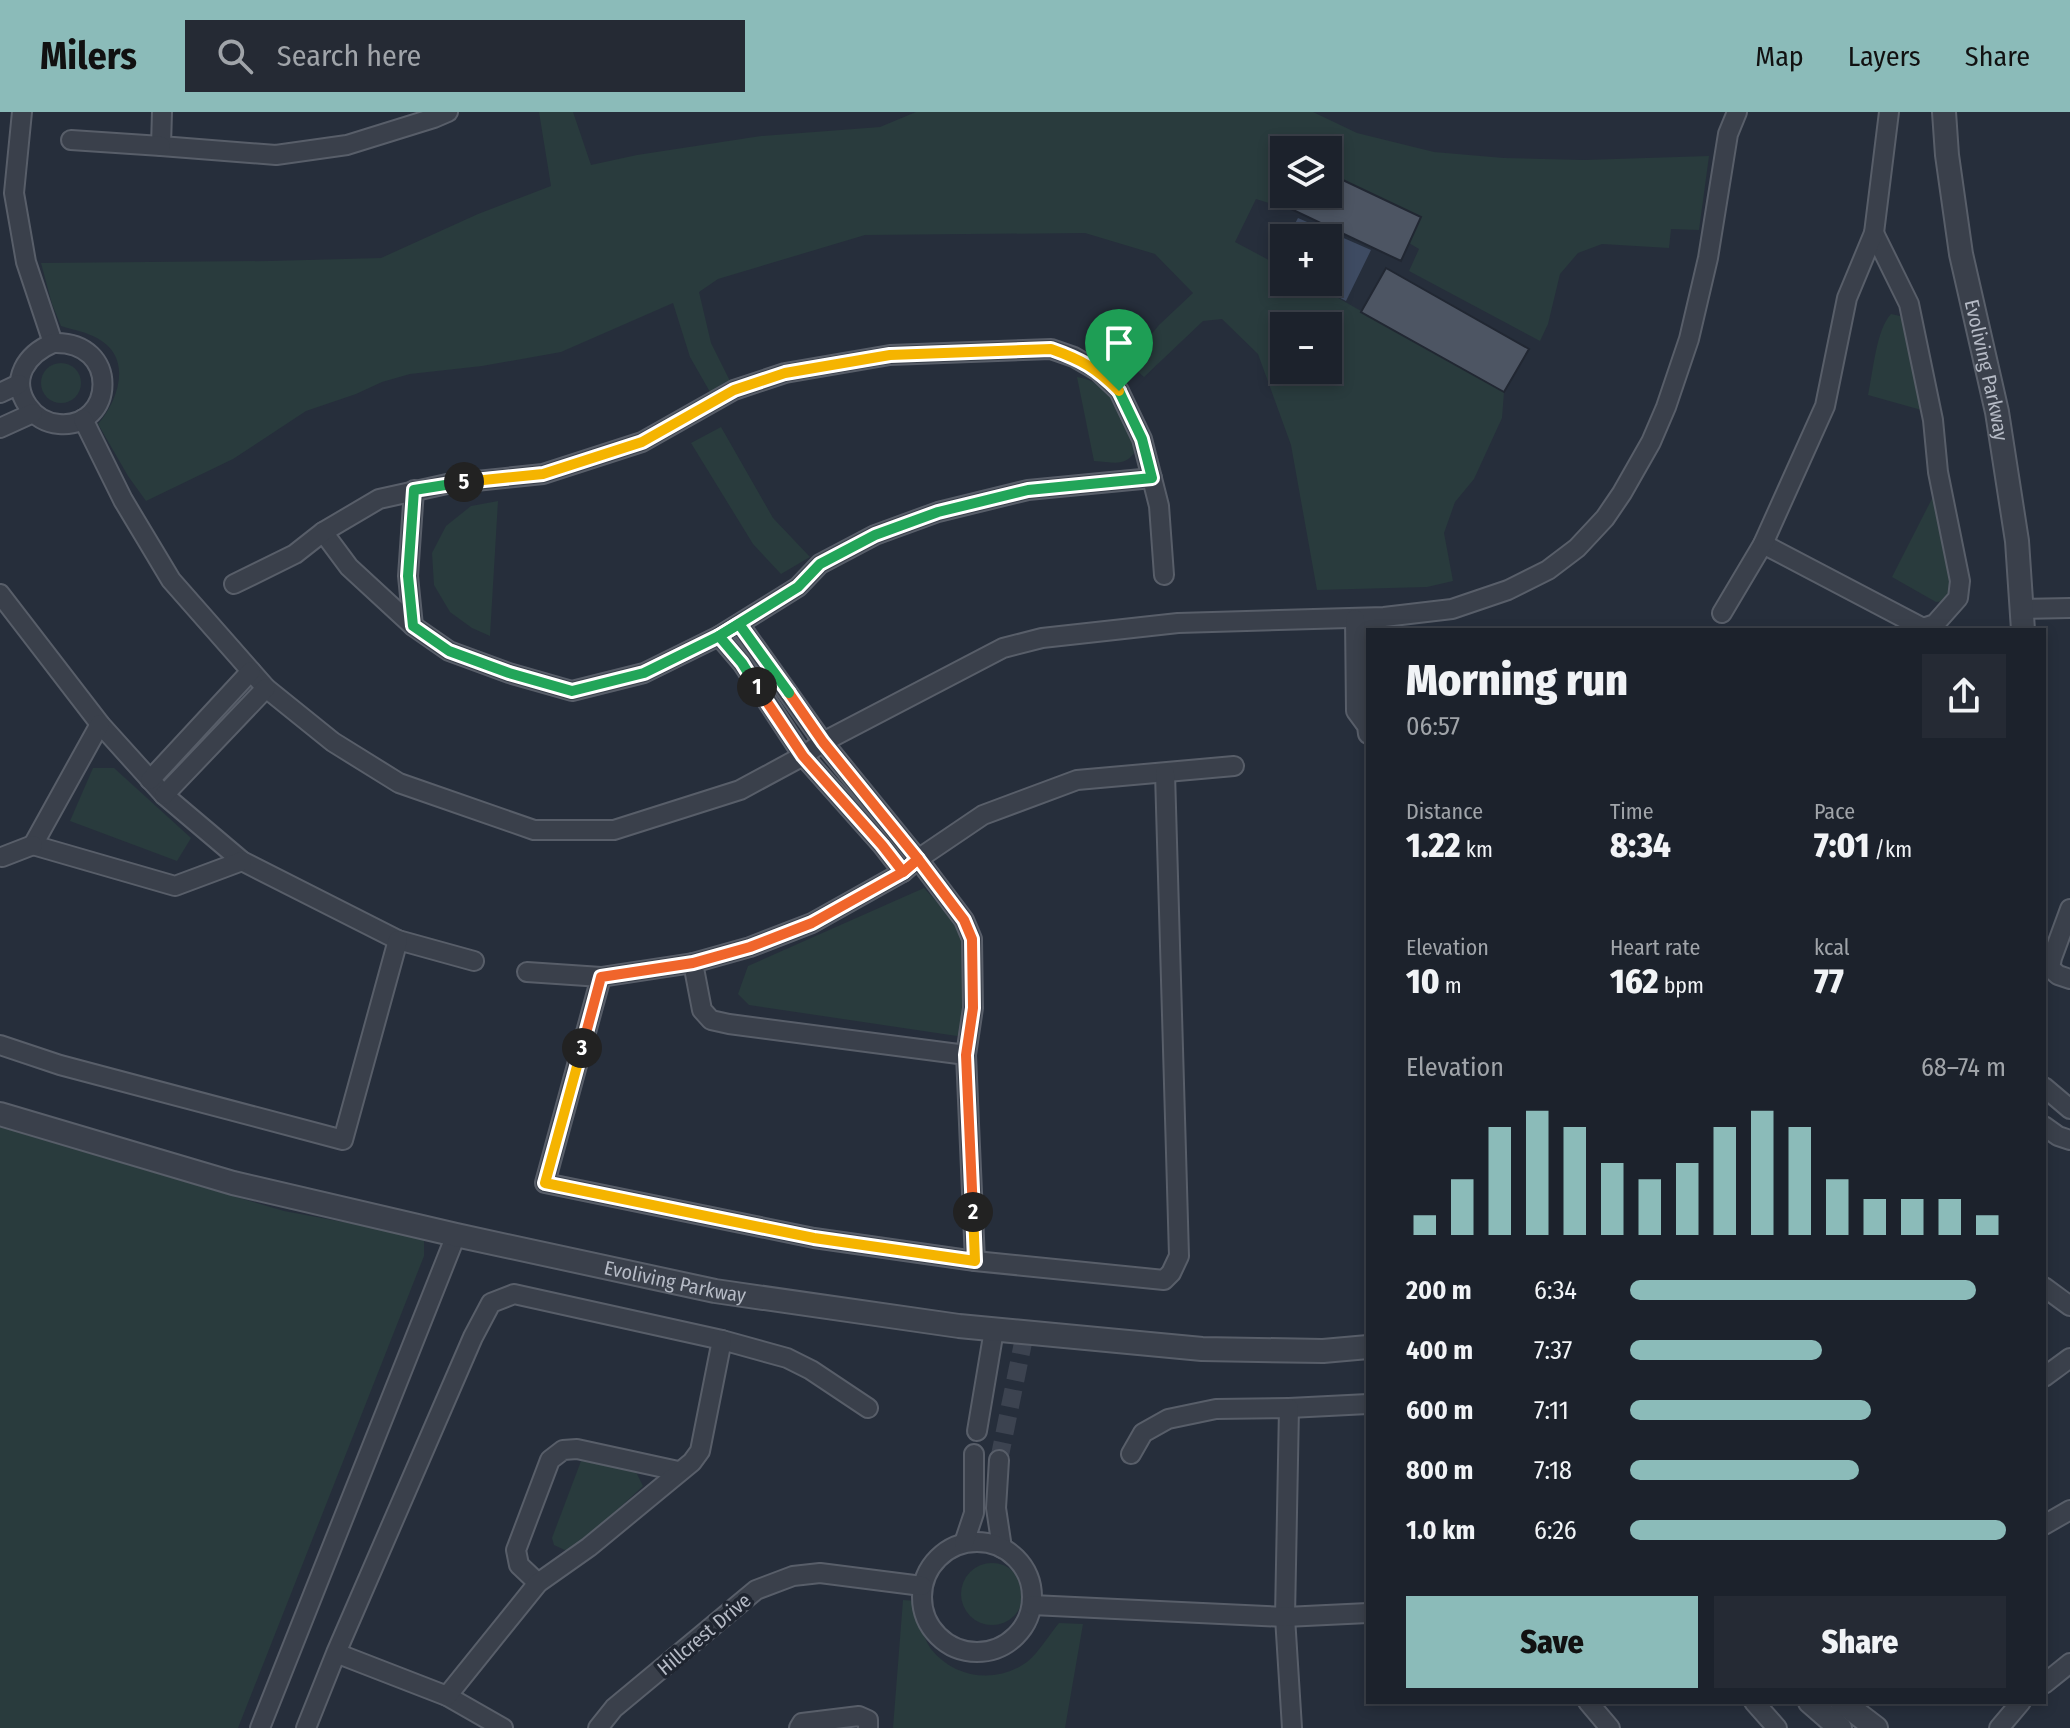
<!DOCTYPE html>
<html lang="en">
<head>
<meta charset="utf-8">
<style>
	body { margin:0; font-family:"Fira Sans Condensed",sans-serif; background:#252a34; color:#f1f3f6; height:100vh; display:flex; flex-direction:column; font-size:30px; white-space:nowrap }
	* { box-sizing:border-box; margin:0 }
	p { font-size:26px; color:#a0a4a9 }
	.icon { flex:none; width:44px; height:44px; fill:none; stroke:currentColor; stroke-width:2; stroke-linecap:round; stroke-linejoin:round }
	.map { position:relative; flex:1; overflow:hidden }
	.side { position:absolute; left:1366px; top:516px; width:680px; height:1076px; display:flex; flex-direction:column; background:#1c222c; border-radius:0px; box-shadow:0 4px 12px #0003,0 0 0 2px #3a3f48 }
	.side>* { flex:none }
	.controls { position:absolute; left:1270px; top:24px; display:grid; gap:16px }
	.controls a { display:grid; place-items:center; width:72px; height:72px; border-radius:0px; background:#1c222c; box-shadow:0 4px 12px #0003,0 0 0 2px #3a3f48; font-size:40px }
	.pin { position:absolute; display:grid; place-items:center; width:68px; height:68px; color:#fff; margin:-82px -34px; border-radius:50% 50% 50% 0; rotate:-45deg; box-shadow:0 0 8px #0007 }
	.pin .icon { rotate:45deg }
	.km { position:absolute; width:40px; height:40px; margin:-20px; border-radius:50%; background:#222; color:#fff; font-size:22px; line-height:40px; text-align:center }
	.round { display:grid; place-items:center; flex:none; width:84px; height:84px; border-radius:0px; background:#252a34 }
	.summary { display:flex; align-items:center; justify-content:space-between; height:136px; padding:0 40px }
	h1 { font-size:44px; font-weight:800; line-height:60px }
	.stats { display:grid; grid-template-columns:repeat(3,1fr); gap:12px; height:136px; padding:8px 40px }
	.stats div { display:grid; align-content:center }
	.stats b { font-size:34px; font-weight:800 }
	.stats small { font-size:22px; font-weight:400 }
	.stats p { font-size:22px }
	.chart { height:224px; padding:16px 40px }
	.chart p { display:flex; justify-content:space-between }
	.chart svg { width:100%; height:144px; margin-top:8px; stroke:#8bbbb9; stroke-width:6 }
	.cta { display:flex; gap:16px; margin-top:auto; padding:16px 40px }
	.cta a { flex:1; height:92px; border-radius:0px; background:#8bbbb9; color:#111; font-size:32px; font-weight:800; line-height:92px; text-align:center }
	.cta a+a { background:#252a34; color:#f1f3f6 }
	ul { padding:0 40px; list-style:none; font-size:26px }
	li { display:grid; grid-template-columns:128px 96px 1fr; align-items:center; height:60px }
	li i { height:20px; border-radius:10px; background:#8bbbb9 }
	header { display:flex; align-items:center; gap:48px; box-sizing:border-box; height:112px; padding:0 40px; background:#8bbbb9; color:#111 }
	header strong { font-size:38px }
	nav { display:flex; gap:44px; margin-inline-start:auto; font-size:28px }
	.search { width:560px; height:72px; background:#252a34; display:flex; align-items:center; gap:20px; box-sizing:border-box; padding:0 28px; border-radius:0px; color:#a0a4a9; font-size:30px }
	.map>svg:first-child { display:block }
	.green { fill:#293b3d; fill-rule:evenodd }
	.water { fill:#3e4b62 }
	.building { fill:#4d5563; stroke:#212732; stroke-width:2 }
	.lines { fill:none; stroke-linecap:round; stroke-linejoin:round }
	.minor-tunnel { stroke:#3c4350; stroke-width:18; stroke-dasharray:18 9; stroke-linecap:butt }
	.minor-casing { stroke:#585e69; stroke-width:22 }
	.tertiary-casing { stroke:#585e69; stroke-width:26 }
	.minor { stroke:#3a404b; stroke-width:18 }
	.tertiary { stroke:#3a404b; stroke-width:22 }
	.split-1-casing { stroke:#fff; stroke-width:16 }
	.split-2-casing { stroke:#fff; stroke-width:16 }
	.split-3-casing { stroke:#fff; stroke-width:16 }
	.split-4-casing { stroke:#fff; stroke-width:16 }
	.split-5-casing { stroke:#fff; stroke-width:16 }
	.split-6-casing { stroke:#fff; stroke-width:16 }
	.split-1 { stroke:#22a559; stroke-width:10 }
	.split-2 { stroke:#f0652b; stroke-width:10 }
	.split-3 { stroke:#f5b400; stroke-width:10 }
	.split-4 { stroke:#f0652b; stroke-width:10 }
	.split-5 { stroke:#22a559; stroke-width:10 }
	.split-6 { stroke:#f5b400; stroke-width:10 }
	.labels { text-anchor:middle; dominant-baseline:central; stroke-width:7; stroke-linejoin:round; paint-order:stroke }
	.street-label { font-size:20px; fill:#b6bbc6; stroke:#1f2530 }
</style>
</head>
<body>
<header>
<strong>Milers</strong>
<div class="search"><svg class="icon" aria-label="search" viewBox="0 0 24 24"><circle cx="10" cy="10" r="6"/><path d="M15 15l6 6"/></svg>Search here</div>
<nav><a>Map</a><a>Layers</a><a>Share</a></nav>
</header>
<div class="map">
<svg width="2070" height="1616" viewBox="0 0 2070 1616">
	<rect width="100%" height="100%" fill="#262e3b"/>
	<g class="green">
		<path d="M539,0H573L591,53L637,43L761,24L880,15L916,0H1313L1357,21L1434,40L1504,46L1584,48L1709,44L1699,118L1671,117L1669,136L1602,132L1578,141L1560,162L1548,212L1540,229L1409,159L1419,137L1409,131L1421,105L1328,61V38H1284V82H1286L1278,94L1256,87L1235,130L1284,156V170H1310L1504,280L1502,306L1474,367L1455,390L1444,421L1453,469L1427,475L1317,478L1291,333L1258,242L1222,207L1203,209L1144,265L1128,251L1159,213L1193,181L1155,142L1085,121L865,123L718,167L699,180L711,231L730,269L710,280L690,245L673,191L561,240L482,254L410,262L382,270L356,282L306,299L233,347L146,389L128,364L98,312C119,288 133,245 97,226C86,220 74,218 61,214L52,192L41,151L270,149L381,146L478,102L551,74ZM1284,214H1328V258H1284Z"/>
		<path d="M1891,202L1900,204L1909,216L1925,299L1868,283C1873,261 1876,218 1891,202Z"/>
		<circle cx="61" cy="271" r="20"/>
		<path d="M1077,265C1115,271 1122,306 1137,337C1125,356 1115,350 1094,349Z"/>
		<path d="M721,315L773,406L810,445L781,462L753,432L691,331Z"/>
		<path d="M1942,367L1956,468L1948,489L1936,490L1892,465Z"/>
		<path d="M498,389L490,524L472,516L450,500L434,473L432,441L446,414L471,394Z"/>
		<path d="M93,656H114L191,726L177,749L70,709Z"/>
		<path d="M924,776L968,824L965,920L957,924L749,893L738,882L748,854Z"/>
		<path d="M0,1015L284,1099L424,1125V1144L238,1616H0Z"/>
		<path d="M581,1349L635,1358L643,1374L571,1441L554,1433L552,1426Z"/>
		<circle cx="992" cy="1482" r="31"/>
		<path d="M903,1488L918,1489C920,1505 921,1523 931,1537C955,1567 997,1572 1027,1550C1039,1540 1049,1523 1059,1511L1083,1512L1065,1616H893Z"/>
	</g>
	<path class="water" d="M1298,106L1371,138L1346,189L1310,170H1328V126H1287Z"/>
	<g class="building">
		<path d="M1328,61L1421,105L1401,149L1291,97L1298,82H1328Z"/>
		<path d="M1386,156L1529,237L1504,280L1361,200Z"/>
	</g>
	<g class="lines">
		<path class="minor-tunnel" d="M999,1348L1025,1221"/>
		<defs>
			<g id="minor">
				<path d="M22,0L14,81L26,150L53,231"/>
				<path d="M162,0L161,34L276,43L347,33L434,6L448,0"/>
				<path d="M71,28L161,34"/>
				<path d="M53,231C121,228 115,317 59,312C46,311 35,304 28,294C9,267 27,242 53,231Z"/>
				<path d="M0,281L19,272"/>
				<path d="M83,307L123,388L171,468L266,576L333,630L399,671L534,718H614L740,678L803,644L823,630L1003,536L1042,526L1178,511L1384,505L1452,497L1508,478L1548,458L1577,436L1605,406L1622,381L1651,330L1666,295L1689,227L1708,146L1728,22L1737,0"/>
				<path d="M0,316L33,301"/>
				<path d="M323,420L349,455L413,514L449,539L509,561L572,579L644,561L719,524L798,475L820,452L875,423L938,400L1028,378L1152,366"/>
				<path d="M1763,432L1923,516L1935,512L1958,486L1960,469L1938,360L1933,308L1909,192L1874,121"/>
				<path d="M234,472L295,442L323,420L379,387L447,372L543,362L642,330L734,278L785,261L890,243L1051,237L1074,245L1098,259L1119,279L1142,327L1159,394L1164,463"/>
				<path d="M0,482L100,612L164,683L242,749L398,828L474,849"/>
				<path d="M2023,497L2070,496"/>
				<path d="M1722,501L1763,432L1825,294L1847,186L1874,121L1889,0"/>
				<path d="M1355,507L1356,599L1367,614L1368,622"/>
				<path d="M739,512L823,630L918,747L964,808L972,827L973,896L966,943L975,1149"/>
				<path d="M413,514L408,464L414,378"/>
				<path d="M719,524L742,551L803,644L882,733L903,760"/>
				<path d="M100,612L33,733L175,774L242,749"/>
				<path d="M150,668L251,559"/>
				<path d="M164,683L266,576"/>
				<path d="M2,745L33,733"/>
				<path d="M2070,797L2052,846L2050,856L2058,863L2070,867"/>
				<path d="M693,851L702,898L711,908L729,912L966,943"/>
				<path d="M527,860L601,865L693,851L750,835L812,811L903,760L918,747L983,703L1077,668L1234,654"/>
				<path d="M601,865L545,1071L814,1126L975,1149L1164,1168L1171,1161L1179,1144L1165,661"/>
				<path d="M0,933L60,953L343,1028L398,828"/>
				<path d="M2044,975L2070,997"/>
				<path d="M2044,1014L2058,1024L2070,1028"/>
				<path d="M2044,1175L2070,1194"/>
				<path d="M722,1228L787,1246L811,1258L868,1296"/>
				<path d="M2044,1265L2070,1246"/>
				<path d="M1289,1296L1368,1292"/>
				<path d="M977,1319L994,1218"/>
				<path d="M1131,1342L1143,1321L1168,1307L1216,1297L1289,1296L1285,1505L1292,1616"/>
				<path d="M999,1348L996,1396L1002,1436"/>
				<path d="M2044,1413L2070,1398"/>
				<circle cx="977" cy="1485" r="55"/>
				<path d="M964,1431L974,1401V1342"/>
				<path d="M538,1471L519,1453L516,1438L550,1348L563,1338L577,1337L678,1359"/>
				<path d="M1032,1493L1285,1505L1368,1501"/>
				<path d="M2044,1572L2070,1551"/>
				<path d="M447,1584L503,1616"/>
				<path d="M1588,1590L1610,1616"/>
				<path d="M1754,1590L1777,1616"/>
				<path d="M260,1616L456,1123"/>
				<path d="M306,1616L336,1541L473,1225L491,1191L514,1182L722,1228L700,1339L692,1350L589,1435L538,1471L447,1584L336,1541"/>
				<path d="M598,1616L614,1596L756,1478L793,1464L820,1461L922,1474"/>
				<path d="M799,1616L802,1611L859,1604L868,1608V1616"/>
				<path d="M1999,1616L2021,1590"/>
			</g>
			<g id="tertiary">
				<path id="s1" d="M1944,0L1947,43L1961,142L1997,300L2017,429L2023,518"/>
				<path id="s2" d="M0,1002L233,1071L456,1123L715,1179L959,1214L1202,1237L1323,1239L1368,1235"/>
				<path d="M1810,1590L1840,1616"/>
				<path d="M1842,1590L1876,1616"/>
			</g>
		</defs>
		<use href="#minor" class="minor-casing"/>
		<use href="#tertiary" class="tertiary-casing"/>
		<use href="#minor" class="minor"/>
		<use href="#tertiary" class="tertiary"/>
	</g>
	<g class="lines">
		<defs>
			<path id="split-1" d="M757,575L742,551L719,524L798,475L820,452L875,423L938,400L1028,378L1152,366L1142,327L1119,279"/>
			<path id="split-2" d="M757,575L803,644L882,733L903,760L918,747L964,808L972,827L973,896L966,943L973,1100"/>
			<path id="split-3" d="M582,936L545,1071L814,1126L975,1149L973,1100"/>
			<path id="split-4" d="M582,936L601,865L693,851L750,835L812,811L903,760L918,747L823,630L789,581"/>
			<path id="split-5" d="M464,370L414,378L408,464L413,514L449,539L509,561L572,579L644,561L719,524L739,512L789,581"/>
			<path id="split-6" d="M464,370L543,362L642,330L734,278L785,261L890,243L1051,237C1082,248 1096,256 1119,279"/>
		</defs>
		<use href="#split-1" class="split-1-casing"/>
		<use href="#split-2" class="split-2-casing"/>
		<use href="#split-3" class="split-3-casing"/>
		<use href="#split-4" class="split-4-casing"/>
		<use href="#split-5" class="split-5-casing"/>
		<use href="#split-6" class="split-6-casing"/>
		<use href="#split-1" class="split-1"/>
		<use href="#split-2" class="split-2"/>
		<use href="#split-3" class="split-3"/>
		<use href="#split-4" class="split-4"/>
		<use href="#split-5" class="split-5"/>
		<use href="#split-6" class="split-6"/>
	</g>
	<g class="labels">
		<g class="street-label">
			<text stroke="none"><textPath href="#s1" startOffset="262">Evoliving Parkway</textPath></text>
			<text stroke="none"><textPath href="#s2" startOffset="696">Evoliving Parkway</textPath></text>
			<text transform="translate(704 1522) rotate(-40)">Hillcrest Drive</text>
		</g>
	</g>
</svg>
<div class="controls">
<a><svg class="icon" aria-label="layers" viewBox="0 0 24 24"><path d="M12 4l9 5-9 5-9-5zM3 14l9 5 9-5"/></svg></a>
<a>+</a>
<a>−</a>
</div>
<div class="pin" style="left:1119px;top:279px;background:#1e9e55"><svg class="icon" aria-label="arrive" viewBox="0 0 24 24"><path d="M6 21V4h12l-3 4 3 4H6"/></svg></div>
<b class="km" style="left:757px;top:575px">1</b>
<b class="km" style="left:973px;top:1100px">2</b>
<b class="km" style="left:582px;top:936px">3</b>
<b class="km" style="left:464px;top:370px">5</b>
<section class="side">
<div class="summary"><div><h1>Morning run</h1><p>06:57</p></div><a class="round"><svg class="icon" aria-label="share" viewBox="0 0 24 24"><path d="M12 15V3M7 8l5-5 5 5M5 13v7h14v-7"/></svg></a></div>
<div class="stats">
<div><p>Distance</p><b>1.22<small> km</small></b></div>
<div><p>Time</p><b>8:34</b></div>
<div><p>Pace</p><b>7:01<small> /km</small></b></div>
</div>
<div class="stats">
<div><p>Elevation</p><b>10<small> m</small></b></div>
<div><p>Heart rate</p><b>162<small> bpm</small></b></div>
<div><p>kcal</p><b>77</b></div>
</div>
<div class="chart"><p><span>Elevation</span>68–74 m</p>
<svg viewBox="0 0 160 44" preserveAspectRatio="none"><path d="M5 44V38M15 44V27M25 44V11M35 44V6M45 44V11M55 44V22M65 44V27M75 44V22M85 44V11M95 44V6M105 44V11M115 44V27M125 44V33M135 44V33M145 44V33M155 44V38"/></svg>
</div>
<ul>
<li><b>200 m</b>6:34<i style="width:92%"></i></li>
<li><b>400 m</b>7:37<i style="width:51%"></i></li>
<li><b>600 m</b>7:11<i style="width:64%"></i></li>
<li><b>800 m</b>7:18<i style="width:61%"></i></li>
<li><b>1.0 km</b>6:26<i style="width:100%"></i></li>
</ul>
<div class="cta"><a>Save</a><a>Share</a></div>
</section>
</div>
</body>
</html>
